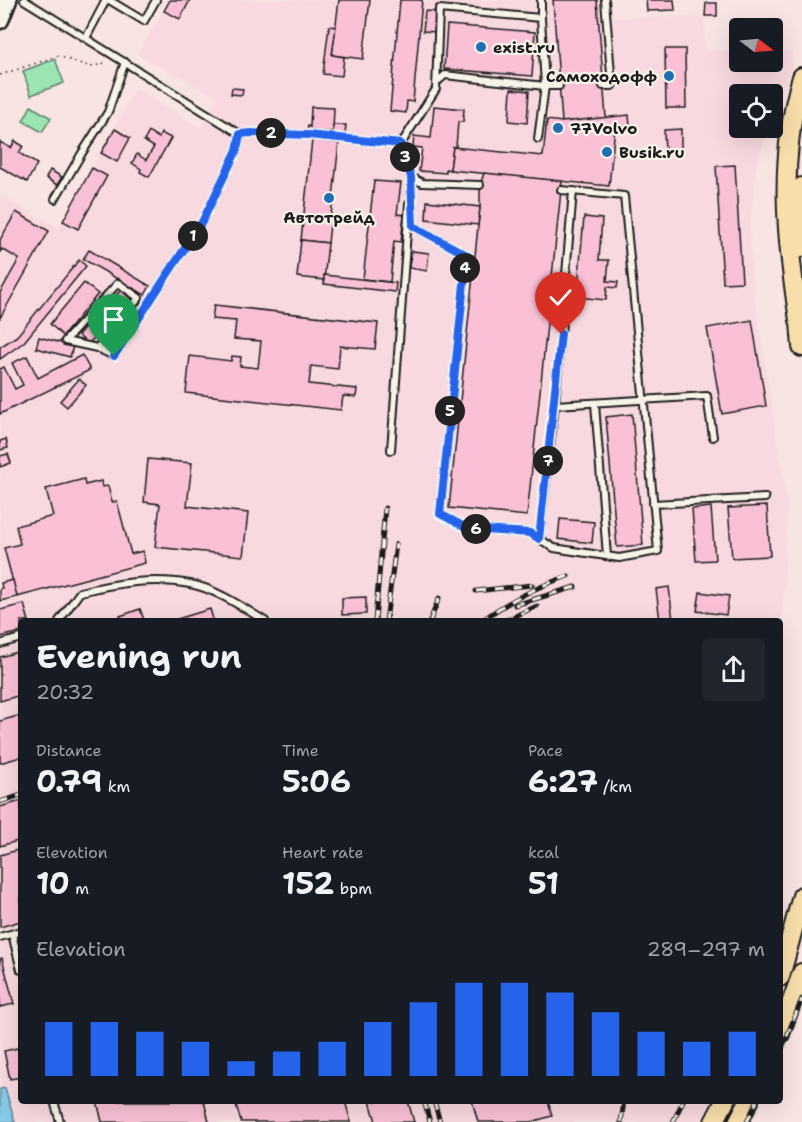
<!DOCTYPE html>
<html lang="en">
<head>
<meta charset="utf-8">
<style>
	body { margin:0; font-family:"Shantell Sans",sans-serif; background:#20242c; color:#f1f3f6; height:100vh; display:flex; flex-direction:column; font-size:22px; white-space:nowrap }
	* { box-sizing:border-box; margin:0 }
	p { font-size:20px; color:#9ea1a6 }
	.icon { flex:none; width:33px; height:33px; fill:none; stroke:currentColor; stroke-width:2; stroke-linecap:round; stroke-linejoin:round }
	.map { position:relative; flex:1; overflow:hidden }
	.sheet { position:absolute; left:18px; top:618px; width:765px; height:486px; display:flex; flex-direction:column; background:#171b24; border-radius:6px; box-shadow:0 6px 24px #0002 }
	.sheet>* { flex:none }
	.needle { width:39px; rotate:106deg }
	.fabs { position:absolute; left:729px; top:18px; display:grid; gap:12px }
	.fabs a { display:grid; place-items:center; width:54px; height:54px; border-radius:6px; background:#171b24; box-shadow:0 6px 24px #0002; font-size:30px }
	.pin { position:absolute; display:grid; place-items:center; width:51px; height:51px; color:#fff; margin:-62px -26px; border-radius:50% 50% 50% 0; rotate:-45deg; box-shadow:0 0 6px #0007 }
	.pin .icon { rotate:45deg }
	.km { position:absolute; width:30px; height:30px; margin:-15px; border-radius:50%; background:#222; color:#fff; font-size:16px; line-height:30px; text-align:center }
	.round { display:grid; place-items:center; flex:none; width:63px; height:63px; border-radius:6px; background:#20242c }
	.headline { display:flex; align-items:center; justify-content:space-between; height:102px; padding:0 18px }
	h1 { font-size:33px; font-weight:700; line-height:45px }
	.stats { display:grid; grid-template-columns:repeat(3,1fr); gap:9px; height:102px; padding:6px 18px }
	.stats div { display:grid; align-content:center }
	.stats b { font-size:30px; font-weight:700 }
	.stats small { font-size:16px; font-weight:400 }
	.stats p { font-size:16px }
	.chart { height:168px; padding:12px 18px }
	.chart p { display:flex; justify-content:space-between }
	.chart svg { width:100%; height:108px; margin-top:6px; stroke:#2563eb; stroke-width:6 }
	.map>svg:first-child { display:block }
	.built { fill:#f8d9df }
	.green { fill:#9ce5b3; stroke:#5c8068; stroke-width:1.5 }
	.water { fill:#86c9e7; stroke:#5c8496; stroke-width:1.5 }
	.building { fill:#f9c0d6; stroke:#1c1c1c; stroke-width:1.5 }
	.lines { fill:none; stroke-linecap:round; stroke-linejoin:round }
	.lane-casing { stroke:#1c1c1c; stroke-width:10 }
	.secondary-casing { stroke:#1c1c1c; stroke-width:21 }
	.primary-casing { stroke:#1c1c1c; stroke-width:22 }
	.path { stroke:#1c1c1c; stroke-width:1.5; stroke-dasharray:1.5 4.5; stroke-linecap:butt }
	.lane { stroke:#f7f3e8; stroke-width:6 }
	.secondary { stroke:#f7f3e8; stroke-width:16 }
	.primary { stroke:#f8deab; stroke-width:18 }
	.rail-casing { stroke:#1c1c1c; stroke-width:5 }
	.rail { stroke:#f7f3e8; stroke-width:3; stroke-dasharray:9; stroke-linecap:butt }
	.route-casing { stroke:#fff; stroke-width:12 }
	.route { stroke:#2563eb; stroke-width:8 }
	.poi-dot { fill:#1f6fb2; stroke:#f7f3e8; stroke-width:2 }
	.labels { text-anchor:middle; dominant-baseline:central; stroke-width:4.5; stroke-linejoin:round; paint-order:stroke }
	.poi-label { font-size:16px; font-weight:bold; fill:#1c1c1c; stroke:#f7f3e8; text-anchor:start }
</style>
</head>
<body>
<div class="map">
<svg width="802" height="1122" viewBox="0 0 802 1122">
	<rect width="100%" height="100%" fill="#f8e4e3"/>
	<filter id="ink" filterUnits="userSpaceOnUse"><feTurbulence type="fractalNoise" baseFrequency=".0167" numOctaves="2"/><feDisplacementMap in="SourceGraphic" scale="12" xChannelSelector="R" yChannelSelector="G"/><feConvolveMatrix kernelMatrix="1 2 1 2 8 2 1 2 1" color-interpolation-filters="sRGB"/></filter>
	<g filter="url(#ink)">
		<path class="built" d="M170,0H611L613,18L704,16L705,50H739L740,62H772L773,51H790L792,56V66L773,113L772,94H740V128H768L756,167L750,228L752,278L787,504L784,596L780,631V621H21V1101H711L701,1122H0V195L59,228L136,88L201,128L217,97L137,54Z"/>
		<g class="green">
			<path d="M55,59L64,83L31,95L23,71Z"/>
			<path d="M31,106L51,118L42,132L23,121Z"/>
		</g>
		<path class="water" d="M5,1088L15,1122H0V1089Z"/>
		<g class="building">
			<path d="M170,0H190L180,19L164,11Z"/>
			<path d="M339,0H370L363,59L332,55Z"/>
			<path d="M400,0H422L413,102L407,101L406,113L390,111Z"/>
			<path d="M553,0H597L606,118L562,122Z"/>
			<path d="M646,0H674L675,10L647,11Z"/>
			<path d="M706,3H717V16H705Z"/>
			<path d="M425,11L438,12L436,32L423,31Z"/>
			<path d="M447,25L535,32L532,76L444,69Z"/>
			<path d="M329,26L336,27L332,55L344,57L342,76L323,74Z"/>
			<path d="M665,49H685L686,108H666Z"/>
			<path d="M232,88L243,89L242,95L231,94Z"/>
			<path d="M511,89L529,91L527,123L509,121Z"/>
			<path d="M434,106L464,109L463,122H458L456,147H453L450,170L446,169V173L419,171L422,148L413,147L414,136L431,138Z"/>
			<path d="M311,107L334,108L333,132L307,131L308,126L310,127Z"/>
			<path d="M629,115L630,126L615,127L609,186L450,170L453,147L543,156L547,120L562,122Z"/>
			<path d="M333,125H346L345,134H333Z"/>
			<path d="M115,129L130,138L117,162L101,153Z"/>
			<path d="M681,129V153H665L664,130Z"/>
			<path d="M149,132L159,138L161,133L171,138L149,177L140,172L141,169L132,163L137,154L146,160L154,147L144,141Z"/>
			<path d="M312,140L339,143L328,243L301,240Z"/>
			<path d="M15,141L23,146L19,153L37,164L27,182L0,167V142L11,148Z"/>
			<path d="M735,165L742,282L723,283L716,166Z"/>
			<path d="M92,168L107,176L78,229L63,221Z"/>
			<path d="M50,170L62,177L57,185L46,178Z"/>
			<path d="M484,173L562,181L527,516L449,508L480,207V185Z"/>
			<path d="M374,181L401,183L397,214L404,215L401,242L394,241L390,282L363,279Z"/>
			<path d="M427,201L480,207L478,225L426,219Z"/>
			<path d="M16,212L49,231L0,318V293L19,259L2,249L0,252V240Z"/>
			<path d="M584,217L602,219L599,260H609L607,281L618,282L617,288L607,287L606,300L577,297Z"/>
			<path d="M301,240L328,243L324,280L297,277Z"/>
			<path d="M89,250L150,286L145,295L83,259Z"/>
			<path d="M412,251L429,253L427,271L409,268Z"/>
			<path d="M79,260L86,266L24,342L0,359V347L17,336Z"/>
			<path d="M324,275L396,283L395,292L324,284Z"/>
			<path d="M84,283L98,294L63,336L50,324Z"/>
			<path d="M121,290L133,301L126,309L120,303L115,308L121,314L97,339L95,337L88,344L78,335Z"/>
			<path d="M214,305L378,323L375,349L340,346L338,369L311,366L309,384L357,389L356,397L343,396L341,410L186,393L190,356L231,361L232,356L241,357L240,366L258,368L261,341L234,339L236,321L212,319Z"/>
			<path d="M752,320L766,406L722,414L707,328Z"/>
			<path d="M39,337L73,346L70,357L36,348Z"/>
			<path d="M82,355L90,370L0,414V369L4,367L15,389L23,385L12,363L27,356L38,378Z"/>
			<path d="M79,379L86,385L67,407L60,401Z"/>
			<path d="M632,414L643,545L617,547L606,417Z"/>
			<path d="M6,439L8,448L0,450V441Z"/>
			<path d="M8,454L11,463L0,467V456Z"/>
			<path d="M148,459L192,463L187,506L248,513L243,556L155,547L160,504L144,502Z"/>
			<path d="M84,479L85,485L101,481L102,487L108,486L112,502L117,501L131,554L143,551L145,563L17,597L4,548L20,544L16,526L53,516L46,489Z"/>
			<path d="M767,506L770,556L732,558L728,508Z"/>
			<path d="M711,507L715,560L696,561L692,509Z"/>
			<path d="M560,519L594,522L592,543L558,539Z"/>
			<path d="M13,580L17,597L0,601V589L2,588L1,583Z"/>
			<path d="M669,587L673,621H660L656,589Z"/>
			<path d="M700,592L729,596L726,615L697,611Z"/>
			<path d="M366,597V614L342,615V598Z"/>
			<path d="M24,604L29,621H21V632L0,637V610Z"/>
			<path d="M140,609L144,620L122,621L120,616Z"/>
			<path d="M210,609L213,619L207,621H171Z"/>
			<path d="M21,651V695L0,701V657Z"/>
			<path d="M21,715V757L0,763V721Z"/>
			<path d="M21,801V840L0,846V807Z"/>
			<path d="M21,849V921L0,927V855Z"/>
			<path d="M2,958L14,1004L0,1007V959Z"/>
			<path d="M18,1048L21,1062V1077L10,1079L4,1051Z"/>
			<path d="M97,1101H204L209,1122H102Z"/>
			<path d="M235,1101H345L351,1122H241Z"/>
			<path d="M370,1101H408L414,1122H376Z"/>
			<path d="M472,1101H548L552,1116L531,1122H478Z"/>
		</g>
		<g class="lines">
			<defs>
				<g id="lane">
					<path d="M24,0L240,134L237,150L202,222L114,356L97,348L65,341L118,283L139,298L97,348"/>
					<path d="M109,0L144,21L156,0"/>
					<path d="M541,18V0"/>
					<path d="M86,38L106,0"/>
					<path d="M603,86H612L605,0"/>
					<path d="M240,134L251,133L308,135L401,144L411,179"/>
					<path d="M538,139L545,86H559"/>
					<path d="M401,144L436,89L439,9L541,18L545,86L445,75L437,82"/>
					<path d="M411,177L413,226L467,255L440,514L469,529L530,533L554,548L619,558L658,551L624,196L561,190"/>
					<path d="M411,177L422,183L480,185"/>
					<path d="M55,199L82,153L108,112L125,62"/>
					<path d="M595,404L607,556"/>
					<path d="M555,405L707,396L713,437"/>
					<path d="M391,450L409,204"/>
					<path d="M653,504L765,498"/>
					<path d="M539,539L555,405L573,191"/>
					<path d="M59,621L80,592C117,583 153,577 190,584C214,588 244,608 265,621"/>
					<path d="M0,644L21,638"/>
					<path d="M12,934L21,970"/>
					<path d="M0,937L21,931"/>
					<path d="M54,1101L60,1122"/>
				</g>
				<path id="secondary" d="M0,20L8,0"/>
				<g id="primary">
					<path d="M798,249L802,187"/>
					<path d="M799,310L802,347"/>
					<path d="M799,320C786,238 778,158 802,77"/>
					<path d="M780,977L802,896"/>
					<path d="M780,1034L802,973"/>
					<path d="M714,1122L725,1101"/>
					<path d="M738,1122L749,1101"/>
				</g>
			</defs>
			<use href="#lane" class="lane-casing"/>
			<use href="#secondary" class="secondary-casing"/>
			<use href="#primary" class="primary-casing"/>
			<path class="path" d="M0,75L58,56L91,67L108,62"/>
			<use href="#lane" class="lane"/>
			<use href="#secondary" class="secondary"/>
			<use href="#primary" class="primary"/>
			<defs>
				<g id="rail">
					<path d="M476,591L532,585"/>
					<path d="M515,605L575,587"/>
					<path d="M375,621L385,508"/>
					<path d="M386,621L396,544"/>
					<path d="M430,621L439,598"/>
					<path d="M481,621C508,601 536,587 568,576"/>
					<path d="M504,621L537,606"/>
					<path d="M0,802L21,795"/>
					<path d="M780,1053L802,999"/>
					<path d="M424,1101L430,1122"/>
					<path d="M434,1101L440,1122"/>
					<path d="M621,1122L624,1101"/>
					<path d="M673,1122L683,1101"/>
					<path d="M747,1122L757,1101"/>
				</g>
			</defs>
			<use href="#rail" class="rail-casing"/>
			<use href="#rail" class="rail"/>
		</g>
	</g>
	<g class="lines" filter="url(#ink)">
		<defs>
			<path id="route" d="M114,356L202,222L237,150L240,134L251,133L308,135L401,144L411,177L413,226L467,255L440,514L469,529L530,533L539,539L561,334"/>
		</defs>
		<use href="#route" class="route-casing"/>
		<use href="#route" class="route"/>
	</g>
	<g class="poi-dot">
		<circle cx="481" cy="47" r="6"/>
		<circle cx="669" cy="76" r="6"/>
		<circle cx="558" cy="128" r="6"/>
		<circle cx="607" cy="152" r="6"/>
		<circle cx="329" cy="198" r="6"/>
	</g>
	<g class="labels">
		<g class="poi-label">
			<text x="493" y="47">exist.ru</text>
			<text x="657" y="76" text-anchor="end">Самоходофф</text>
			<text x="570" y="128">77Volvo</text>
			<text x="619" y="152">Busik.ru</text>
			<text x="329" y="217" text-anchor="middle">Автотрейд</text>
		</g>
	</g>
</svg>
<div class="fabs">
<a><svg class="needle" viewBox="-14 -14 28 28"><path d="M0-13l5 13h-10z" fill="#e53935"/><path d="M0 13l5-13h-10z" fill="#9ea1a6"/></svg></a>
<a><svg class="icon" aria-label="locate" viewBox="0 0 24 24"><circle cx="12" cy="12" r="6"/><path d="M12 2v4M12 18v4M2 12h4M18 12h4"/></svg></a>
</div>
<div class="pin" style="left:114px;top:356px;background:#1e9e55"><svg class="icon" aria-label="arrive" viewBox="0 0 24 24"><path d="M6 21V4h12l-3 4 3 4H6"/></svg></div>
<div class="pin" style="left:561px;top:334px;background:#d93025"><svg class="icon" aria-label="check" viewBox="0 0 24 24"><path d="M5 12l5 5 9-10"/></svg></div>
<b class="km" style="left:193px;top:236px">1</b>
<b class="km" style="left:271px;top:133px">2</b>
<b class="km" style="left:405px;top:157px">3</b>
<b class="km" style="left:465px;top:268px">4</b>
<b class="km" style="left:450px;top:411px">5</b>
<b class="km" style="left:476px;top:529px">6</b>
<b class="km" style="left:548px;top:461px">7</b>
<section class="sheet">
<div class="headline"><div><h1>Evening run</h1><p>20:32</p></div><a class="round"><svg class="icon" aria-label="share" viewBox="0 0 24 24"><path d="M12 15V3M7 8l5-5 5 5M5 13v7h14v-7"/></svg></a></div>
<div class="stats">
<div><p>Distance</p><b>0.79<small> km</small></b></div>
<div><p>Time</p><b>5:06</b></div>
<div><p>Pace</p><b>6:27<small> /km</small></b></div>
</div>
<div class="stats">
<div><p>Elevation</p><b>10<small> m</small></b></div>
<div><p>Heart rate</p><b>152<small> bpm</small></b></div>
<div><p>kcal</p><b>51</b></div>
</div>
<div class="chart"><p><span>Elevation</span>289–297 m</p>
<svg viewBox="0 0 160 44" preserveAspectRatio="none"><path d="M5 44V22M15 44V22M25 44V26M35 44V30M45 44V38M55 44V34M65 44V30M75 44V22M85 44V14M95 44V6M105 44V6M115 44V10M125 44V18M135 44V26M145 44V30M155 44V26"/></svg>
</div>
</section>
</div>
</body>
</html>
